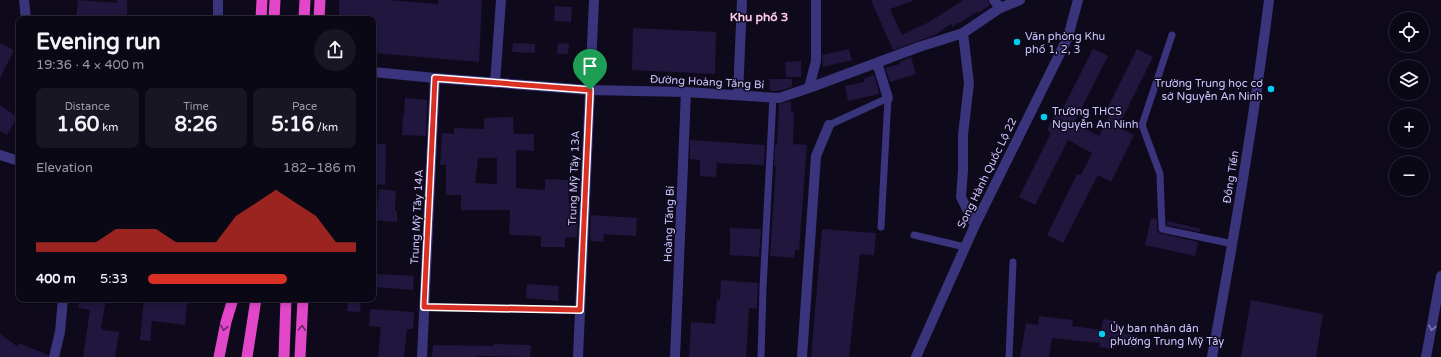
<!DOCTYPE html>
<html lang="en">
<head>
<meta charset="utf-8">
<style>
	body { margin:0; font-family:"Varela Round",sans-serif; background:#181622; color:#f1f3f6; height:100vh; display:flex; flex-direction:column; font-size:15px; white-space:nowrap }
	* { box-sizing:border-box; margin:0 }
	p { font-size:13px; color:#999aa0 }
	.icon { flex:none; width:22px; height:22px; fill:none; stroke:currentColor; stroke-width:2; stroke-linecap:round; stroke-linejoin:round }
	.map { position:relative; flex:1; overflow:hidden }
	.details { position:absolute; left:16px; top:16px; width:360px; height:286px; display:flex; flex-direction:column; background:#0a0815; border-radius:8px; box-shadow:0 2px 6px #0003,0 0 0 1px #2a2934 }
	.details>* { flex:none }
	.tools { position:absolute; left:1389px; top:12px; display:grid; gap:8px }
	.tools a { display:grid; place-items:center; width:40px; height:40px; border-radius:50%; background:#0a0815; box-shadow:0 2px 6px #0003,0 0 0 1px #2a2934; font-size:20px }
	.pin { position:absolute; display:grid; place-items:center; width:34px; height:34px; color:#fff; margin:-41px -17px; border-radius:50% 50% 50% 0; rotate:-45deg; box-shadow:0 0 4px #0007 }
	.pin .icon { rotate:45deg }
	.round { display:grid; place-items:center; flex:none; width:42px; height:42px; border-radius:21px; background:#181622 }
	.overview { display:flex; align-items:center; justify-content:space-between; height:68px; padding:0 20px }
	h1 { font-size:22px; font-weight:700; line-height:30px }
	.figures { display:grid; grid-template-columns:repeat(3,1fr); gap:6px; height:68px; padding:4px 20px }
	.figures div { display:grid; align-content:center; border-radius:8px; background:#181622; text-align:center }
	.figures b { font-size:20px; font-weight:700 }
	.figures small { font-size:11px; font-weight:400 }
	.figures p { font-size:11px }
	.chart { height:112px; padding:8px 20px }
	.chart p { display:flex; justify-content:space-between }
	.chart svg { width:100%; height:72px; margin-top:4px; fill:#d93025; opacity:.7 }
	ul { padding:0 20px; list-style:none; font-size:13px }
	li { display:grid; grid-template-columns:64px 48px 1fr; align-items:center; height:30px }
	li i { height:10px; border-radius:5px; background:#d93025 }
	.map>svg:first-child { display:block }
	.building { fill:#20163e; fill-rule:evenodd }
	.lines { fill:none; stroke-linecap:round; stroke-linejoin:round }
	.service { stroke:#3a347d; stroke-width:7 }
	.minor { stroke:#3a347d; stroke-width:10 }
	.tertiary { stroke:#3a347d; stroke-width:10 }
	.trunk { stroke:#e247c9; stroke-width:11 }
	.oneway { stroke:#6d256a }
	.oneway2 { stroke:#7d76b8 }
	.route-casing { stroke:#fff; stroke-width:8 }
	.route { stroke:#d93025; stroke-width:5 }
	.poi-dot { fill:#00cdf1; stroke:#0e0a1c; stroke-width:1.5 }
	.labels { text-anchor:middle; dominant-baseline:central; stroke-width:3; stroke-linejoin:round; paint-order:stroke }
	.poi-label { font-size:11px; fill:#cfc6ff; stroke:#0e0a1c; text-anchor:start }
	.street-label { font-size:11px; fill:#cfc6ff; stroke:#0e0a1c }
	.neighbourhood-label { font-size:12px; font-weight:bold; fill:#ffc8e8; stroke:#0e0a1c }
</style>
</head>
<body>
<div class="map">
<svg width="1441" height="357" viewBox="0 0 1441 357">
	<rect width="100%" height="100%" fill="#0e0a1c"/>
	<g class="building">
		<path d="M78,0L117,3V0H127V19H76Z"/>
		<path d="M339,0H387L438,4V0H482L479,62L373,53V19H339Z"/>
		<path d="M871,0H913V1L890,9L902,35L931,21L963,0H988L990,5L978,13L977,12L959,23V22L952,27L951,24L935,35L893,50Z"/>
		<path d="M555,6L572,7L571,22L554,21Z"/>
		<path d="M633,28L716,32L715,74L632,70Z"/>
		<path d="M0,43L14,50L0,78Z"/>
		<path d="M513,43L535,44V53L512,52Z"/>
		<path d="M558,43L569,44L568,54H557Z"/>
		<path d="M849,49L852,60L823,67L822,55Z"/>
		<path d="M1093,49L1108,56L1074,123L1099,136L1112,111L1107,109L1137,49L1153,57L1118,127L1134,135L1111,182L1098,175L1063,243L1047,235L1077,174L1081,175L1092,153L1068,140L1035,205L1019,197L1051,133L1047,130L1055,114L1059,116Z"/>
		<path d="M911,57L916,74L890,82L885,68L900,64L899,62Z"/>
		<path d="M801,61V77H786L785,62Z"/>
		<path d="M874,75L879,92L878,93L879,94L848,101L845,86L864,82V79Z"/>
		<path d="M769,79H792V87L778,91H770Z"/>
		<path d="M405,98L427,100L426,136L402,135L403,115H404Z"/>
		<path d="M791,101V112H794L793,144L807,145L799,250H795L794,258L770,256L776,166H774L775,145H777L779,104Z"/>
		<path d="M0,105L17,117L7,135L0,131Z"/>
		<path d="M513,117L514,134H534V151L516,150V188L545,190V179L568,180L569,204L578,205L577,238L565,237V247H541V236L509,235L510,210H461V195H446V165H440L442,133L454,134V128L484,129V118ZM478,158H497V184L475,183Z"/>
		<path d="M690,140L765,145L764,165L717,163L716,177L700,176V160L690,159Z"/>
		<path d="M377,144H386L385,185L374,184Z"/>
		<path d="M379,189L396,191L395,211H397V222L373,220V208H377Z"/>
		<path d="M591,215L637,218L636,236L604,234L603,242L591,241V239L590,238Z"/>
		<path d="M1151,218L1157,219V230L1159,233L1198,242L1195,256L1145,245Z"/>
		<path d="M1167,221L1201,229L1200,232L1167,225Z"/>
		<path d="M730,228L761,229L759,257L730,255Z"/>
		<path d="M822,229L876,233L874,255L860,254L849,357H811Z"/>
		<path d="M375,274L414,276L413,290L374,287Z"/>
		<path d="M721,280L758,283L757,309L749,308L746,357H689L691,322L715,324L717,299L720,300Z"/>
		<path d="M527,284L559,286L558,301L526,298Z"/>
		<path d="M80,299H106L101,328H102V330L119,332L115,357H83L90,310L78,308Z"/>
		<path d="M144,299L187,303L185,325L152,321L150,341L140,340Z"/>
		<path d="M348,299L361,300L360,312L347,311Z"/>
		<path d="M1251,300L1323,314L1316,357H1241Z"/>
		<path d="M370,309L414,312L413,329H407L404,357H378L381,327L369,326Z"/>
		<path d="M1039,316L1073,320L1072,326L1101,330L1103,319L1117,321L1116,332L1139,336L1137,348L1114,345V349L1099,347L1100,343L1052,338L1049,357H1020L1026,323L1038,325Z"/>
		<path d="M0,334L18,347L19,343L48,355V357H0Z"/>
		<path d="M493,344L531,345L530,357L477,356V357H432L433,345L493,346Z"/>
	</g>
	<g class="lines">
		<g class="service">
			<path d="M1172,35L1142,125L1160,174L1162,229L1233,244"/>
			<path d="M829,125L888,98L881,227"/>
			<path d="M914,235L965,247"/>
			<path d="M424,307L580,310"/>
			<path d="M761,357L763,288L773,97"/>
			<path d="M1009,357L1013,262"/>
		</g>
		<g class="minor">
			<path d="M994,0L1000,8"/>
			<path d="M218,19V0"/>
			<path d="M963,33L969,83L963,135V170L961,197L975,225"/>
			<path d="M877,63L888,98"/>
			<path d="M373,72L435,78L589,90L686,92L779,98L809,88L919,47L963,33L1000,8L1020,0"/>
			<path d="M495,83L501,0"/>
			<path d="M809,88L816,61V0"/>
			<path d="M738,95L742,0"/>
			<path d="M422,357L435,78"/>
			<path d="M578,357L594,0"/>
			<path d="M675,357L686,92"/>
			<path d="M802,357L816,156L829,125"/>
			<path d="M1212,357C1234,238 1254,120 1269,0"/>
			<path d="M1426,357L1441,276"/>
		</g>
		<g class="tertiary">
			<path d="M24,0L26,19"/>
			<path d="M0,155L19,161"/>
			<path d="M54,357L60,332L63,299"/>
			<path d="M916,357L975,225L1068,37L1078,0"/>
		</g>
		<g class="trunk">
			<path d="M261,19L262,0"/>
			<path d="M274,19L275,0"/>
			<path d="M304,19L305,0"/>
			<path d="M319,19L320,0"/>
			<path d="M219,357L226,322L233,299"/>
			<path d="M247,357L256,299"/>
			<path d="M284,357L286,299"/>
			<path d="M300,357L303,299"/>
		</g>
	</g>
	<defs><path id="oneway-chevron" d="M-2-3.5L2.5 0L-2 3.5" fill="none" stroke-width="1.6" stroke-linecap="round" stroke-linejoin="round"/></defs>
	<g class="oneway">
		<use href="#oneway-chevron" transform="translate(224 328) rotate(101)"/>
		<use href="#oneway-chevron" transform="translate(302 328) rotate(-87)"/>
	</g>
	<use class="oneway2" href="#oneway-chevron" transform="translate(1432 328) rotate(100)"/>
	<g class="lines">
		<defs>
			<path id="route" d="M435,78L590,90L580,310L424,307Z"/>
		</defs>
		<use href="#route" class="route-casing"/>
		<use href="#route" class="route"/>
	</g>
	<g class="poi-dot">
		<circle cx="1017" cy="42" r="4"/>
		<circle cx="1271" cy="89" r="4"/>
		<circle cx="1044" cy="117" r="4"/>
		<circle cx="1102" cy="334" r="4"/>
	</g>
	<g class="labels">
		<g class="poi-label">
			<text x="1025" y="36">Văn phòng Khu<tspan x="1025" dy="13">phố 1, 2, 3</tspan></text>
			<text x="1263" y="83" text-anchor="end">Trường Trung học cơ<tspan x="1263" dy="13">sở Nguyễn An Ninh</tspan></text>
			<text x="1052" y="111">Trường THCS<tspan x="1052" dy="13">Nguyễn An Ninh</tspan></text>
			<text x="1110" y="328">Ủy ban nhân dân<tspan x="1110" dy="13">phường Trung Mỹ Tây</tspan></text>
		</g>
		<g class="street-label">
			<text transform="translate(707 82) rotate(3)">Đường Hoàng Tăng Bí</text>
			<text transform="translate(987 173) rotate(-64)">Song Hành Quốc Lộ 22</text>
			<text transform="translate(1231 177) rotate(-81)">Đồng Tiến</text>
			<text transform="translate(574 178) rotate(-88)">Trung Mỹ Tây 13A</text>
			<text transform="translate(417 217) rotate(-87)">Trung Mỹ Tây 14A</text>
			<text transform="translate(669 224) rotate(-88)">Hoàng Tăng Bí</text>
		</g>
		<g class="neighbourhood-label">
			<text x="759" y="17">Khu phố 3</text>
		</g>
	</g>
</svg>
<div class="tools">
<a><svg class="icon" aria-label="locate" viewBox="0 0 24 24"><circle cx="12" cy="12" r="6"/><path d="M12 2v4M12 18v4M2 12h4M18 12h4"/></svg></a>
<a><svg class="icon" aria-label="layers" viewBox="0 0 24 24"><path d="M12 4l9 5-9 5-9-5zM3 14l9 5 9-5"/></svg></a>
<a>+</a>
<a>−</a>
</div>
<div class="pin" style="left:590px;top:90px;background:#1e9e55"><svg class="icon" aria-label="arrive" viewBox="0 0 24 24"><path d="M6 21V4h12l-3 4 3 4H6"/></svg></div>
<section class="details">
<div class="overview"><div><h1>Evening run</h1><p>19:36 · 4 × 400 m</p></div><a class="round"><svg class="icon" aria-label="share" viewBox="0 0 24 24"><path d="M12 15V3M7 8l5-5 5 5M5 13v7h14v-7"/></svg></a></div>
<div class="figures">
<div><p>Distance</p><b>1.60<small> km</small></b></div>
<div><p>Time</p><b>8:26</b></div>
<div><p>Pace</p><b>5:16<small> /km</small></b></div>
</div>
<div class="chart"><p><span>Elevation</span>182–186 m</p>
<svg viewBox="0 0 160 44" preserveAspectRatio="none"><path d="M0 44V38L10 38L20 38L30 38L40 30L50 30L60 30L70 38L80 38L90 38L100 22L110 14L120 6L130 14L140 22L150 38L160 38V44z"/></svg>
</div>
<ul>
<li><b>400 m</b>5:33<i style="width:67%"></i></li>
</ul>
</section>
</div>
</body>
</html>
